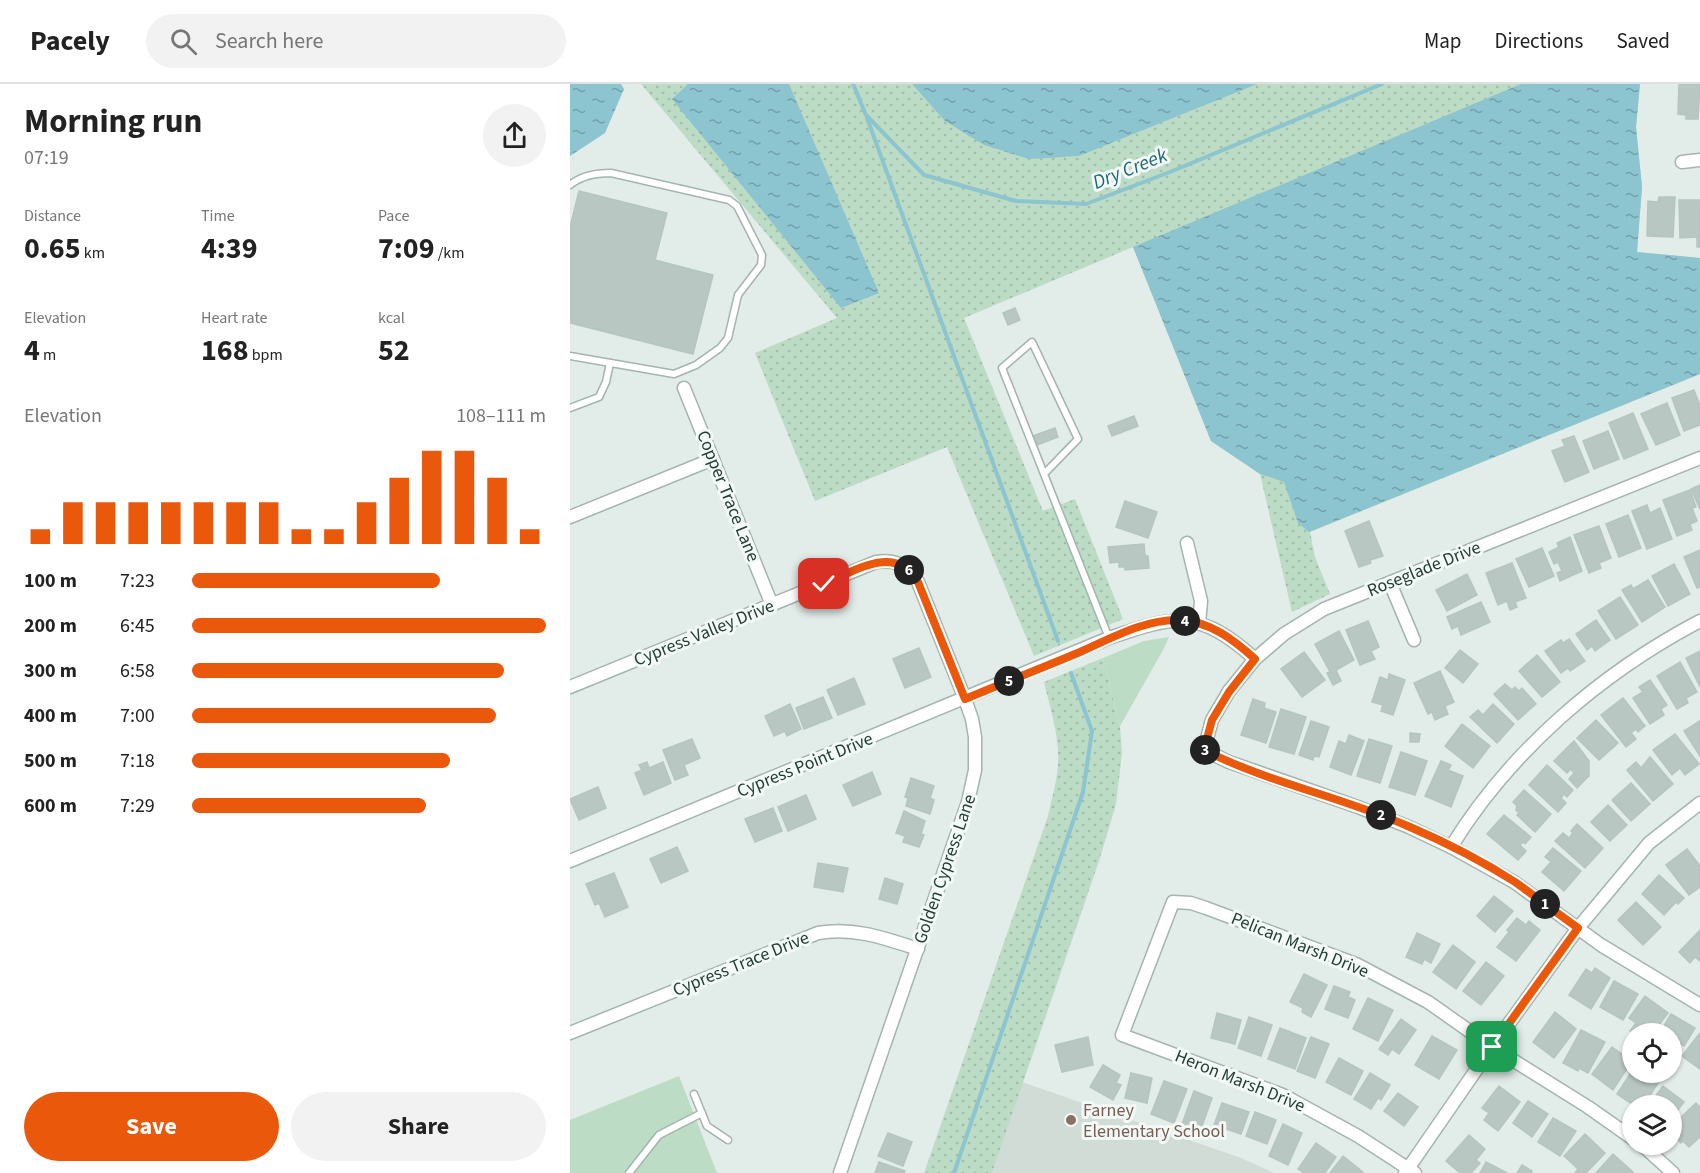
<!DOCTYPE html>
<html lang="en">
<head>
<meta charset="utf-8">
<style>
	body { margin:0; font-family:"Source Sans 3",sans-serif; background:#f2f2f2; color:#222; height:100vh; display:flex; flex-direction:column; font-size:22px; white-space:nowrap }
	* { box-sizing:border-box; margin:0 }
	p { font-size:20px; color:#767676 }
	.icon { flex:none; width:33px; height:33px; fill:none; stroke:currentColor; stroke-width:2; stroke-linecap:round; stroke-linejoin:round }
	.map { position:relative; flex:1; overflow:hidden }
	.panel { display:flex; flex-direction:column; background:#fff; width:570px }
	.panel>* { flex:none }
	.buttons { position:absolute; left:1052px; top:939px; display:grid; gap:12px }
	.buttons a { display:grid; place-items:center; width:60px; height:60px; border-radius:50%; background:#fff; box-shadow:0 2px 4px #0004; font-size:30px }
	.pin { position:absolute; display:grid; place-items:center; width:51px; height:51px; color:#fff; margin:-26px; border-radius:12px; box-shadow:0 3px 9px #0006 }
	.km { position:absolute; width:30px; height:30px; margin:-15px; border-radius:50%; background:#222; color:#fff; font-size:16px; line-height:30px; text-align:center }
	.round { display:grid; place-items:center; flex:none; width:63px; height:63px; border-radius:32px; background:#f2f2f2 }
	.summary { display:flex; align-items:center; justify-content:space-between; height:102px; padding:0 24px }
	h1 { font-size:33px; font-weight:700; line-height:45px }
	.stats { display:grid; grid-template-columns:repeat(3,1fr); gap:9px; height:102px; padding:6px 24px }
	.stats div { display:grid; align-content:center }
	.stats b { font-size:30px; font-weight:700 }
	.stats small { font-size:16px; font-weight:400 }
	.stats p { font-size:16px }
	.chart { height:168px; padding:12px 24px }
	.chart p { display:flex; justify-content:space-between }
	.chart svg { width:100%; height:108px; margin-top:6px; stroke:#ea580c; stroke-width:6 }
	.button { display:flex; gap:12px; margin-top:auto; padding:12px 24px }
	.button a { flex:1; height:69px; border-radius:36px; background:#ea580c; color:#fff; font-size:24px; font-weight:700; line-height:69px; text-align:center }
	.button a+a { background:#f2f2f2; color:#222 }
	ul { padding:0 24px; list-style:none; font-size:20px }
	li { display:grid; grid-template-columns:96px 72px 1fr; align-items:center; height:45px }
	li i { height:15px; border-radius:8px; background:#ea580c }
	header { display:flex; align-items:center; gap:36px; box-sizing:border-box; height:84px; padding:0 30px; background:#fff; border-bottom:2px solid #e0e0e0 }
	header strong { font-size:28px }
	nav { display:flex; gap:33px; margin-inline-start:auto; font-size:21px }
	.search { width:420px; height:54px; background:#f2f2f2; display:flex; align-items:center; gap:15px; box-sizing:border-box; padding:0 21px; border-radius:33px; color:#767676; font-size:22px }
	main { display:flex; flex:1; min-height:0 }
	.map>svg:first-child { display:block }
	.built { fill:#d1dcd7 }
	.grass { fill:url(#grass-dots) }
	.park { fill:#bcdcc5 }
	.water { fill:url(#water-ripples) }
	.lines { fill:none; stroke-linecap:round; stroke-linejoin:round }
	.stream { stroke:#8cc4cf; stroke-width:4 }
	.building { fill:#b8c7c1; stroke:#b5c5bf; stroke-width:1.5 }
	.lane-casing { stroke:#a5b4af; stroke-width:9 }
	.street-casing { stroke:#a5b4af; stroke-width:15 }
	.lane { stroke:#fff; stroke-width:6 }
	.street { stroke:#fff; stroke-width:12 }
	.route-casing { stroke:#fff; stroke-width:12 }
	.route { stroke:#ea580c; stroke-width:8 }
	.education-dot { fill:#8d6e63; stroke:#f3f9f6; stroke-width:2 }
	.labels { text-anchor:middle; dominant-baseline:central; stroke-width:6; stroke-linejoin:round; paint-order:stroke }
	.street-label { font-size:18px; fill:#233c36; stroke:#f3f9f6 }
	.education-label { font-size:18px; fill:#785e54; stroke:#f3f9f6; text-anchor:start }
	.water-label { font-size:20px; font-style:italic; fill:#1f6776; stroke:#f3f9f6 }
</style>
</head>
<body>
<header>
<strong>Pacely</strong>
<div class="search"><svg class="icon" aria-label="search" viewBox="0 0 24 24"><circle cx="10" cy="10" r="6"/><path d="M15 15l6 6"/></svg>Search here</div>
<nav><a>Map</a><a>Directions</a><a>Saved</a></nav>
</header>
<main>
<section class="panel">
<div class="summary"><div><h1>Morning run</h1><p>07:19</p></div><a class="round"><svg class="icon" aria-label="share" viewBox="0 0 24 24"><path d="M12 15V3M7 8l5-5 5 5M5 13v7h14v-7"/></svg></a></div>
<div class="stats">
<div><p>Distance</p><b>0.65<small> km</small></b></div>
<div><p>Time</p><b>4:39</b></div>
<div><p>Pace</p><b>7:09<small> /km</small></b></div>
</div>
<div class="stats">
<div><p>Elevation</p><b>4<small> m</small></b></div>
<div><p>Heart rate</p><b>168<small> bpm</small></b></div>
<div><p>kcal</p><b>52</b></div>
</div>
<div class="chart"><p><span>Elevation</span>108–111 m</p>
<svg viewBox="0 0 160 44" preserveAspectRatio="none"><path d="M5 44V38M15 44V27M25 44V27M35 44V27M45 44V27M55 44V27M65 44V27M75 44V27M85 44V38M95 44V38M105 44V27M115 44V17M125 44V6M135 44V6M145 44V17M155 44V38"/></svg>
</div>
<ul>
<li><b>100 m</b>7:23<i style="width:70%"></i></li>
<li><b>200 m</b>6:45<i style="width:100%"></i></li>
<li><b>300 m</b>6:58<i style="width:88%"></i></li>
<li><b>400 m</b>7:00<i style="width:86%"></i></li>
<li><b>500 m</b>7:18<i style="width:73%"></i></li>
<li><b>600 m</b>7:29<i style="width:66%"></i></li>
</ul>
<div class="button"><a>Save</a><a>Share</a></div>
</section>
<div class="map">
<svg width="1130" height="1089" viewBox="0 0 1130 1089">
	<defs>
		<pattern id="grass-dots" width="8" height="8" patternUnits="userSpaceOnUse" patternTransform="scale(1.5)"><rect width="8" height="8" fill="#bcdcc5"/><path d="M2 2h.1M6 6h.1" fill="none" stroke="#a1beaa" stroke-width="1.8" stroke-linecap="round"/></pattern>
		<pattern id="water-ripples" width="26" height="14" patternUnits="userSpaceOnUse" patternTransform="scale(1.5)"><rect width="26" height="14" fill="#8cc4cf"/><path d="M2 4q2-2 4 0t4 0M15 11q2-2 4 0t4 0" fill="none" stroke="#72a0a9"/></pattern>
	</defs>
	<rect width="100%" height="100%" fill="#e2ece8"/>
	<path class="built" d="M452,998L671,1074L704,1089H422Z"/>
	<g class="grass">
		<path d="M71,0H1070L1066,43L1072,103L1067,168L1130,174V290L740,448L745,473L760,510L722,528L690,390L641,357L563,163L394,234L473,427L505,415L553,535L464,572L377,363L245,417L185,269L267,234Z"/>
		<path d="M533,574L550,642L552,669L546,720L530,774L422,1089H354L478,732C481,718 485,704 487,690C492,659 481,628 474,598Z"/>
	</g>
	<g class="park">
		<path d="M599,553L593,566L550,642L533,574L574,557Z"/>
		<path d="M109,992L147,1089H0V1036Z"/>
	</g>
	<g class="water">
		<path d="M0,0H51L54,5L35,49L0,72Z"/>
		<path d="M118,0H219L309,209L271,224L102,15Z"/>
		<path d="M342,0H687L509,72L459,75L414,61L375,37Z"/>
		<path d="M951,0H1070L1066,43L1072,103L1067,168L1130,174V290L739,448L728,439L714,398L690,390L641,357L563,163Z"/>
	</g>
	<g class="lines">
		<g class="stream">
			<path d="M283,0L296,31L354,91L446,117L516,120L600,88L812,0"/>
			<path d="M297,34L488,557"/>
			<path d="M384,1089L513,708L522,647L501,589"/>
		</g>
	</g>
	<g class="building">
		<path d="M1109,0H1130L1128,35H1116V31L1108,30Z"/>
		<path d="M9,107L97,129L85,176L143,191L123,270L0,239V143Z"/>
		<path d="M1089,113H1105L1103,153L1077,152L1078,117L1088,118Z"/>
		<path d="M1109,116H1130V163H1127V153L1110,154Z"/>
		<path d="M445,224L450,236L438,241L433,229Z"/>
		<path d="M1124,306L1130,322V341L1114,347L1102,314Z"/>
		<path d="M1097,319L1110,351L1086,361L1071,330Z"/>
		<path d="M1063,329L1078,365L1054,375L1039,339Z"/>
		<path d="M564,332L568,342L542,352L538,342Z"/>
		<path d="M485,344L488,353L467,361L463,352Z"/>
		<path d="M1038,347L1049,375L1024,385L1013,357Z"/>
		<path d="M1004,352L1019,388L995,398L982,367L995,362L992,356Z"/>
		<path d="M1130,401V425L1121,405Z"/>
		<path d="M1120,406L1126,423L1122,424L1127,437L1120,440L1122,446L1107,452L1093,416Z"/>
		<path d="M555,417L587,428L578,454L546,443Z"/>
		<path d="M1077,421L1080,429L1090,424L1102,455L1077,465L1062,427Z"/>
		<path d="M1058,431L1071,464L1049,473L1036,440Z"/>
		<path d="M799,437L813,472L800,476L801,479L789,483L775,447Z"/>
		<path d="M1029,442L1041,474L1029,479L1031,484L1019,489L1004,451Z"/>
		<path d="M1000,453L1012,487L990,497L987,489L992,487L988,478L984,480L979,468L989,463L987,459Z"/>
		<path d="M574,460L575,472H578L579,484L555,486V483H549V478L540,479L538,463Z"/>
		<path d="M972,464L984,492L959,503L946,475Z"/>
		<path d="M1130,466V503L1127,504L1114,473Z"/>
		<path d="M942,479L956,514L945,518L947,523L940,526L937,517L928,521L916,489Z"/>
		<path d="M1104,480L1120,510L1098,522L1082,492Z"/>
		<path d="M897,490L907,511L877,527L866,506Z"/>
		<path d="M1078,496L1095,523L1072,538L1052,506L1061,501L1063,505Z"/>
		<path d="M1050,513L1068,541L1046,555L1028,527Z"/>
		<path d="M911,518L920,538L891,551L888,542L882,545L877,533Z"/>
		<path d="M1026,536L1040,556L1025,567L1022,562L1017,566L1006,550Z"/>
		<path d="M798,537L809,563L801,567L805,575L790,581L776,546Z"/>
		<path d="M769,547L784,576L766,586L771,597L763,601L757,589L760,588L745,560Z"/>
		<path d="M999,555L1015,577L1000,587L998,584L991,589L975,567L991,556L993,559Z"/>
		<path d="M349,564L361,593L335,604L323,575Z"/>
		<path d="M890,566L908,580L893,599L875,584Z"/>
		<path d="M1130,567V603L1116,574Z"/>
		<path d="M734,568L755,596L732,613L711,585Z"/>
		<path d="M967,571L990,598L972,613L949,587Z"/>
		<path d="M1110,578L1127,608L1116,614L1118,619L1107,625L1087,592Z"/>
		<path d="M870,587L884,618L875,622L878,630L865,636L862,628L858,630L844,599Z"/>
		<path d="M819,590L835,596L823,631L811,627L813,621L802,618L810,593L818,596Z"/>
		<path d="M284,594L295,620L268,631L257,606Z"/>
		<path d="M1080,596L1097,621L1091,625L1094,631L1080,640L1063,614L1073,608L1069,603Z"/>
		<path d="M935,600L942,606L945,603L949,607L952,604L966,620L959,626L958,624L956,626L958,627L948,636L924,610Z"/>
		<path d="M253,613L262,634L234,645L226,624Z"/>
		<path d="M1053,614L1075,642L1068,648L1066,645L1061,649L1066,655L1056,663L1031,631Z"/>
		<path d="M683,615L695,619L694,624L706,628L696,659L671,651Z"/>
		<path d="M220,620L231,645L217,652L215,647L204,652L195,632Z"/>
		<path d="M923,620L944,640L927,659L900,633L908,626L913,631Z"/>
		<path d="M711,625L736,633L724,670L699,663Z"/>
		<path d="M1026,636L1048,659L1029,676L1007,654Z"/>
		<path d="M741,637L759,643L749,673L744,672L743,676L729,671Z"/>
		<path d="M1130,637V672L1114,647Z"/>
		<path d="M892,640L920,662L903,684L875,662Z"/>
		<path d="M840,649L850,650L849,658H840Z"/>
		<path d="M1105,650L1129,680L1115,691L1110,684L1102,691L1083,666Z"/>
		<path d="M779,651L794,657L781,691L760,683L769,657L776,660Z"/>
		<path d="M122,655L130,674L114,681L118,691L105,696L93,666Z"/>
		<path d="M799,655L822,662L810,699L787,692Z"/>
		<path d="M1004,657L1019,677V692L1007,704L999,695L1004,689L1001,685L997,689L984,677Z"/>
		<path d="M831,668L857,677L845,711L819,703Z"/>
		<path d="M1080,673L1103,700L1083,717L1057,686L1066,678L1071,684Z"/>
		<path d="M871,677L881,681L878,686L893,692L881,723L855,712Z"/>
		<path d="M77,678L79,684L93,678L101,699L74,711L65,689L72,686L69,681Z"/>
		<path d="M977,681L1003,706L997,713L994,710L991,714L996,719L988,728L959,701Z"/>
		<path d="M302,688L311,710L283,722L273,701Z"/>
		<path d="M341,694L364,702L360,714L364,716L360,730L336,722L338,714L335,713Z"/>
		<path d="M1061,699L1080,720L1061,737L1042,716Z"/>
		<path d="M28,703L36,724L9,736L0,715Z"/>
		<path d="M954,706L981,730L965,748L947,731L949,729L946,726L947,722L943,718Z"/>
		<path d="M236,711L246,735L218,747L208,723Z"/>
		<path d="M1038,721L1057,741L1040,757L1021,738Z"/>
		<path d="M203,724L212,747L185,758L175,735Z"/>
		<path d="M334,727L355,737L351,750L354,751L349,763L333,758L335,752L326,749Z"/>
		<path d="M934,731L961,753L955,760L953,758L950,761L956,767L948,776L917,750Z"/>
		<path d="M1007,740L1033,764L1015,784L985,757L993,749L999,754L1003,749L1001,747Z"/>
		<path d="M107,763L118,787L91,799L80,775Z"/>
		<path d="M983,764L1011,787L994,807L972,788L981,778L975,773Z"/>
		<path d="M1117,765L1130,782V803L1119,811L1096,781Z"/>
		<path d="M248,779L278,784L273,808L244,803Z"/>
		<path d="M44,789L58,823L35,833L29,819L25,821L16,800Z"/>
		<path d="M1089,791L1114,814L1108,820L1106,818L1094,831L1072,810Z"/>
		<path d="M315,794L333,800L327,820L309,815Z"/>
		<path d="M924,812L943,827L925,848L907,832Z"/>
		<path d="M1066,818L1091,843L1073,861L1048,836Z"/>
		<path d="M947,834L956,841L959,837L970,846L946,877L927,863L939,848L937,846Z"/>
		<path d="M1130,846V877L1125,873L1120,879L1109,868Z"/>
		<path d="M847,849L870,860L861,879L854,875L852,880L836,873Z"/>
		<path d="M883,861L905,878L886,905L863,888Z"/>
		<path d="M916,878L934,892L911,921L893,907Z"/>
		<path d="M1025,884L1040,894L1021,925L999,911L1016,885L1022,889Z"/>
		<path d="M734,890L757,901L741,933L732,928L733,924L720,918Z"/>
		<path d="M1044,897L1068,910L1053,936L1030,923Z"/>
		<path d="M764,902L780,908L778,913L785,916L778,934L755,925Z"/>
		<path d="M1075,912L1098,929L1082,950H1063L1060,947L1066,939L1059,934Z"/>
		<path d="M798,914L823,926L808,957L783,945Z"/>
		<path d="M985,928L1006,945L984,974L963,958Z"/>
		<path d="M647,929L671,936L665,960L641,954Z"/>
		<path d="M1101,930L1125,944L1114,962L1107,958L1102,967L1101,950H1089Z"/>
		<path d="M679,933L702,941L691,972L668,964Z"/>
		<path d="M831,935L846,946L829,970L822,965L818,971L809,965Z"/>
		<path d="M710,944L736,954L725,985L698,975Z"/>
		<path d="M1011,946L1035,958L1018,989L1009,984L1008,987L993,979Z"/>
		<path d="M1130,949V985L1112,972Z"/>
		<path d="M862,952L887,966L869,995L845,981Z"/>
		<path d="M518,953L523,981L492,988L485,961Z"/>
		<path d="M741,953L759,960L745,994L727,987Z"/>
		<path d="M1042,963L1062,977L1043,1006L1022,990Z"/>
		<path d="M769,974L793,987L781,1011L756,998Z"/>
		<path d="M533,981L550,991L546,999L551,1001L543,1016L520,1003Z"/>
		<path d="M1062,987L1084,988L1092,993L1073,1022H1065L1047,1010Z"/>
		<path d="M561,989L582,994L577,1019L555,1014Z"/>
		<path d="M800,989L820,1001L811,1016L808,1014L801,1025L784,1015Z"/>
		<path d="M594,997L617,1005L604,1039L581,1030Z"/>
		<path d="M929,1002L950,1018L928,1047L914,1036L919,1029L912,1024Z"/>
		<path d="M1093,1002L1114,1018L1101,1035V1022H1078Z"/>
		<path d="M624,1007L642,1014L632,1042L624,1039L622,1044L612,1040Z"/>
		<path d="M828,1009L848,1023L834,1042L814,1027Z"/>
		<path d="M958,1017L978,1030L962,1053L943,1039Z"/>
		<path d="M652,1019L679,1028L671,1050L644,1041Z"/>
		<path d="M1126,1019L1130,1023V1053L1119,1063L1113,1057L1111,1059L1103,1050L1113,1040L1109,1035Z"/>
		<path d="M685,1028L706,1036L697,1060L676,1052Z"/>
		<path d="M983,1034L1006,1047L990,1072L968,1058Z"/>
		<path d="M713,1040L732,1049L718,1081L699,1072Z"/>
		<path d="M318,1049L342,1058L333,1082L308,1072Z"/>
		<path d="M1015,1050L1035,1069L1016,1089H1005L1008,1085L994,1072Z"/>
		<path d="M899,1051L915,1065L906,1076L910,1079L901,1089H890L876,1077Z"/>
		<path d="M746,1059L766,1073L755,1089H734L728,1085Z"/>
		<path d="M1043,1070L1063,1088L1062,1089H1026Z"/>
		<path d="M773,1072L793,1088L792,1089H760Z"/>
		<path d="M309,1078L335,1087L334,1089H305Z"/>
		<path d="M916,1078L937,1089H910Z"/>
		<path d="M952,1081L962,1087L961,1089H947Z"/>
	</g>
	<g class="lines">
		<defs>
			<g id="lane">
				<path d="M0,101C12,91 26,89 41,89L159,116L167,122L192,171L191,181L168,211L158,254L150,264L126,281L104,290L0,272"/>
				<path d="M0,324L29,313L36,298L40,279"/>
				<path d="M474,390L508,355L462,258L432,284C467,374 504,464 539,554"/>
				<path d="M124,1010L137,1042L158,1056"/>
				<path d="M59,1089L89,1051L132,1029"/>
			</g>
			<g id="street">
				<path d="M1112,78L1130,76"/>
				<path d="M114,304L202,521"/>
				<path d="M1130,374L754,525L714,550L685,575L659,607L642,636L634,666L659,678L788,723L839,743L881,763L944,798L1031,861L1130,921"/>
				<path d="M0,433L143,375"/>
				<path d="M617,459L631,517L629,539"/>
				<path d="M820,499L844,556"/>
				<path d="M0,603L306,478C325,475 337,481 348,498L395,615L402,635L405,653V686L398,718L270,1089"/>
				<path d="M881,763C940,667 1031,589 1130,537"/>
				<path d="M0,777L539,554C606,531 629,525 685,575"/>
				<path d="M0,949L248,849C284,843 314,854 348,865"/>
				<path d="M1071,1060L1103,1089"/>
				<path d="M835,1089L922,963L1008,844L1079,759L1130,719"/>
				<path d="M845,1089L788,1052L713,1011L552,951L603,818L621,819L636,824L786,880L858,918L922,963L1018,1023L1062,1054"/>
			</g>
		</defs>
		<use href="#lane" class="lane-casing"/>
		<use href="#street" class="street-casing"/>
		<use href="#lane" class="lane"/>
		<use href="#street" class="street"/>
	</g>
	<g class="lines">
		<defs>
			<path id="route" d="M254,500C286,487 324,459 348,498L395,615C433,599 472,584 510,568C540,555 575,535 609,536C640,537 664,556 685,575L659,608L642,636L634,666C699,699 773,713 840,743C875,758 912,777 945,798C966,813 987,829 1008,844L922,963"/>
		</defs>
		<use href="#route" class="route-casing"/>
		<use href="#route" class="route"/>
	</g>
	<circle class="education-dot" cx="501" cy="1036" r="6"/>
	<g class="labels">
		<g class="street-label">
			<text transform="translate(158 412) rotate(68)">Copper Trace Lane</text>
			<text transform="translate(854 485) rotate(-22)">Roseglade Drive</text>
			<text transform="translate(134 549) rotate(-22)">Cypress Valley Drive</text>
			<text transform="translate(235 681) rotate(-22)">Cypress Point Drive</text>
			<text transform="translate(375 785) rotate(-71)">Golden Cypress Lane</text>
			<text transform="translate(730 861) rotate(22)">Pelican Marsh Drive</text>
			<text transform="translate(171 880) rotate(-22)">Cypress Trace Drive</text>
			<text transform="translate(670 997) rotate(22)">Heron Marsh Drive</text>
		</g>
		<g class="education-label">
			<text x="513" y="1026">Farney<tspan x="513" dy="21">Elementary School</tspan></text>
		</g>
		<g class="water-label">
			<text transform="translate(560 85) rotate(-22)">Dry Creek</text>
		</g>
	</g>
</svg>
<div class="buttons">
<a><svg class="icon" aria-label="locate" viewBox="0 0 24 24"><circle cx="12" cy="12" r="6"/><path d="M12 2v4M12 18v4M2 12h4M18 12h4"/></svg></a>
<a><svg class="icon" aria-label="layers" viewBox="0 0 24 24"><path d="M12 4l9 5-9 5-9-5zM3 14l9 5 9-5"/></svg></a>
</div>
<div class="pin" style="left:922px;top:963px;background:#1e9e55"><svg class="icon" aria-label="arrive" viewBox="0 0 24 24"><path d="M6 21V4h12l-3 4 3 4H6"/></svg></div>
<div class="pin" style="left:254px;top:500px;background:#d93025"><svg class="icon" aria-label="check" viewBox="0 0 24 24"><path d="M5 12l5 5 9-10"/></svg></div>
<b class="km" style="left:975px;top:820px">1</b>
<b class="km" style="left:811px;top:731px">2</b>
<b class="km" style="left:635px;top:666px">3</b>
<b class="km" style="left:615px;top:537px">4</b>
<b class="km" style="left:439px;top:597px">5</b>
<b class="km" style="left:339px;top:486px">6</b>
</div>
</main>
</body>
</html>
